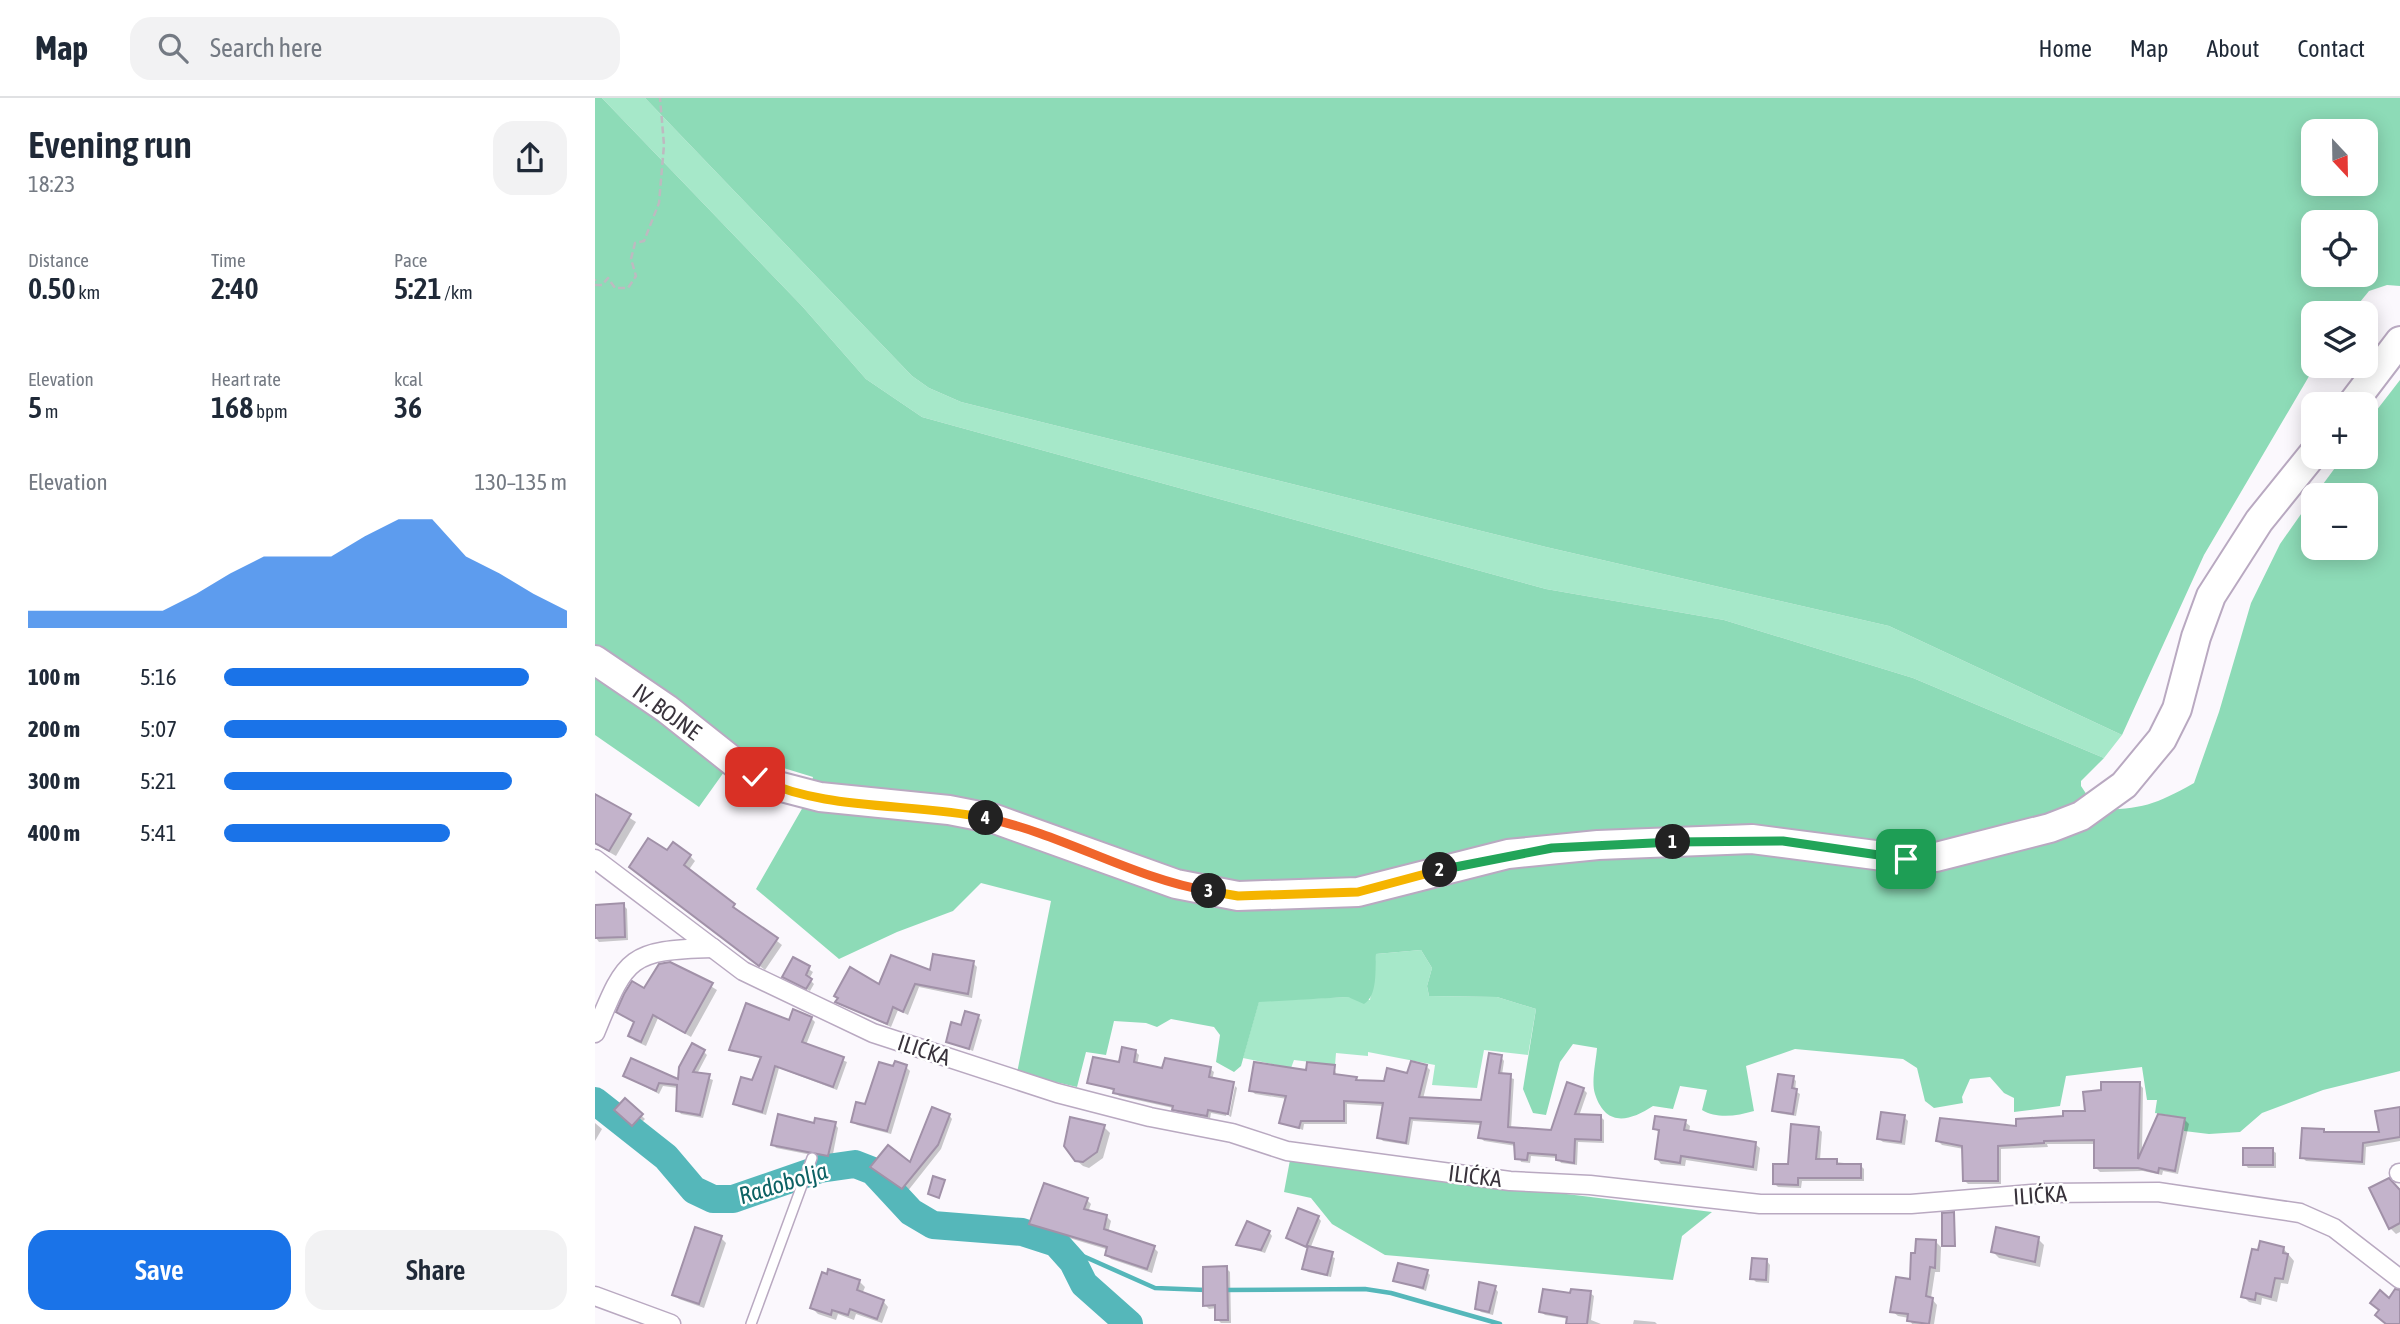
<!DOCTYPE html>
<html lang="en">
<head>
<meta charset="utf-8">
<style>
	body { margin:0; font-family:"Asap Condensed",sans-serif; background:#f2f2f3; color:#1f2937; height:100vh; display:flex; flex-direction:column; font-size:26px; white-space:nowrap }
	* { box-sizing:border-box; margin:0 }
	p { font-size:23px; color:#747a83 }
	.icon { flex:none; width:38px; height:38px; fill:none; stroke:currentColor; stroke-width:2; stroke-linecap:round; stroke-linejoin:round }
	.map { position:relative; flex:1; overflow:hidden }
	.side { display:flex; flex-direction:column; background:#fff; width:595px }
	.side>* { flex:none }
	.needle { width:46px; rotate:158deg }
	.controls { position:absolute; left:1706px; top:21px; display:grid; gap:14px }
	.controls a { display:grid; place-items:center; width:77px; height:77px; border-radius:14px; background:#fff; box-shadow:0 4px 18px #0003; font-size:35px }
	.pin { position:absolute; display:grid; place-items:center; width:60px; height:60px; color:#fff; margin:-30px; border-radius:14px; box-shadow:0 4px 10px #0006 }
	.km { position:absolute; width:35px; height:35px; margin:-18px; border-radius:50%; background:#222; color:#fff; font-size:19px; line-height:35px; text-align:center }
	.round { display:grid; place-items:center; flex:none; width:74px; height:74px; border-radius:21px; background:#f2f2f3 }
	.summary { display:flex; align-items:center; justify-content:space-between; height:119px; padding:0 28px }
	h1 { font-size:38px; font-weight:600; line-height:52px }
	.figures { display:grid; grid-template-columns:repeat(3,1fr); gap:10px; height:119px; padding:7px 28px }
	.figures div { display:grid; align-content:center }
	.figures b { font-size:30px; font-weight:600 }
	.figures small { font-size:19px; font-weight:400 }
	.figures p { font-size:19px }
	.chart { height:196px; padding:14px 28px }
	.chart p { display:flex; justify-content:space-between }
	.chart svg { width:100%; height:126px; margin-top:7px; fill:#1a73e8; opacity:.7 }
	.button { display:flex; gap:14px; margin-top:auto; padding:14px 28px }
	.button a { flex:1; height:80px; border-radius:21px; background:#1a73e8; color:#fff; font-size:28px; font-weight:600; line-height:80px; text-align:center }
	.button a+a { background:#f2f2f3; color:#1f2937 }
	ul { padding:0 28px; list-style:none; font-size:23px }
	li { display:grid; grid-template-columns:112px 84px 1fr; align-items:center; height:52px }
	li i { height:18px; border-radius:9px; background:#1a73e8 }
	header { display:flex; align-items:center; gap:42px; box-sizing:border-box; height:98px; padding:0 35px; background:#fff; border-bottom:2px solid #e0e1e3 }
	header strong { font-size:33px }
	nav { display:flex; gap:38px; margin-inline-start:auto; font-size:24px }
	.search { width:490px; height:63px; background:#f2f2f3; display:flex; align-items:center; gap:18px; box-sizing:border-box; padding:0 24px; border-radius:21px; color:#747a83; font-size:26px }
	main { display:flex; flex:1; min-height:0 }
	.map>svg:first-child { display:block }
	.green { fill:#a6e8c9 }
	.forest { fill:#8ddbb7; fill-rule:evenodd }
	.shadow { fill:#0003 }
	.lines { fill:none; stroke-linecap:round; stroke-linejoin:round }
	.stream { stroke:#55b7ba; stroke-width:4.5 }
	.river { stroke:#55b7ba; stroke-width:28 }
	.building { fill:#c3b3cb; stroke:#a191a8; stroke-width:2 }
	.service-casing { stroke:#b9a9c1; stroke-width:12 }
	.minor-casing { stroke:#b9a9c1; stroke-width:21 }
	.primary-casing { stroke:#b9a9c1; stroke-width:32 }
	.path { stroke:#bdbac0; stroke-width:2.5; stroke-dasharray:7 3.5; stroke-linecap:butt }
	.service { stroke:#fff; stroke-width:9 }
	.minor { stroke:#fff; stroke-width:18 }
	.primary { stroke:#fff; stroke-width:28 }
	.split-1-casing { stroke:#fff; stroke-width:14 }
	.split-2-casing { stroke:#fff; stroke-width:14 }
	.split-3-casing { stroke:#fff; stroke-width:14 }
	.split-4-casing { stroke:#fff; stroke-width:14 }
	.split-5-casing { stroke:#fff; stroke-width:14 }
	.split-1 { stroke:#22a559; stroke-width:9 }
	.split-2 { stroke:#22a559; stroke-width:9 }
	.split-3 { stroke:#f5b400; stroke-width:9 }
	.split-4 { stroke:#f0652b; stroke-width:9 }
	.split-5 { stroke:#f5b400; stroke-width:9 }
	.labels { text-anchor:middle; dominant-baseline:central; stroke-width:5; stroke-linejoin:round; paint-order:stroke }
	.street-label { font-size:23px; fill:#39333c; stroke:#fff }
	.water-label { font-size:24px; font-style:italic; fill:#0d6264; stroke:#fff }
</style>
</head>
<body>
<header>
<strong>Map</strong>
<div class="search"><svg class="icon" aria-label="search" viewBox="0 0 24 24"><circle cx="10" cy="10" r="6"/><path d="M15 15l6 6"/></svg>Search here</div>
<nav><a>Home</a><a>Map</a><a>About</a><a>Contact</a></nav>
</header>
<main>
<section class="side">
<div class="summary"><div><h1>Evening run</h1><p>18:23</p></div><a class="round"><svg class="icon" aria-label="share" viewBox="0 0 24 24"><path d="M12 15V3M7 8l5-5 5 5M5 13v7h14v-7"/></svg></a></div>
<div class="figures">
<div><p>Distance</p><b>0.50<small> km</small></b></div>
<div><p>Time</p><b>2:40</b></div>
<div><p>Pace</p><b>5:21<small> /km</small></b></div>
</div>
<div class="figures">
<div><p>Elevation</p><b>5<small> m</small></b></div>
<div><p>Heart rate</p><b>168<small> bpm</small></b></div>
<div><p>kcal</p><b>36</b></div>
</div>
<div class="chart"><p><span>Elevation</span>130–135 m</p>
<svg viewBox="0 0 160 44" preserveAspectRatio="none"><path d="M0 44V38L10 38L20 38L30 38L40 38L50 32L60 25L70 19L80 19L90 19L100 12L110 6L120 6L130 19L140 25L150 32L160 38V44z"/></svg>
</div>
<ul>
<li><b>100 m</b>5:16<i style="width:89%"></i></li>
<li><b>200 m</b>5:07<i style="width:100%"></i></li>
<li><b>300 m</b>5:21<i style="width:84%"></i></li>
<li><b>400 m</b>5:41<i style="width:66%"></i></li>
</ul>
<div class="button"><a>Save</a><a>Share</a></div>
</section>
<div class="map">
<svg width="1805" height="1226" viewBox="0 0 1805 1226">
	<rect width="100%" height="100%" fill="#fbf8fd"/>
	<g class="green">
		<path d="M7,0H50L317,278L334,290L366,304L951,449L1294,528L1527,637L1509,660L1318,580L1129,522L951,491L327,319L271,281L207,208Z"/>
		<path d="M826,852L837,870L832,888L834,898L902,899L941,911L933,957L889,952L882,990L837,987L840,967L773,954V958L741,955L740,967L699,962L696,970L648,960L664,903L753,899L775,902L781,856Z"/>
	</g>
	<g class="forest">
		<path d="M0,0H7L207,208L271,281L327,319L951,491L1129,522L1318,580L1509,660L1486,683V688L1502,712C1547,711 1560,707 1599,685L1624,614L1656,505L1685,446L1718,399V450H1771V397H1720L1748,359H1771V326L1805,282V973L1728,992L1667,1015L1645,1034L1614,1036L1589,1033L1590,1020L1560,1015L1562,1002H1552L1547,969L1471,978L1465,1008L1419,1014V1000L1409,995L1395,979L1375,981L1367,999L1368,1005L1339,1010L1330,1003L1322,970L1308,961L1200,951L1151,968L1159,1013C1142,1018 1122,1021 1107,1012L1112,992L1085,988L1078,1011L1058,1008C1035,1023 1011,1030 1000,996C996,984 1001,963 1002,950L978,946L965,964L951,1017L938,1015L928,991L941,911L902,899L834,898L832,888L837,870L826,852L781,856C780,872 783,897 769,906L753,899L664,904L646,968L639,974L621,964L625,937L619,929L576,921L562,929L551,925L519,923L511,957L491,954L482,989L422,975L456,803L386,785L358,813L302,834L244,861L161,791L212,702L218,679L159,661L144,653L104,709L0,637Z"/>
		<path d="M50,0H1805V188L1792,187L1774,193L1756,215H1718L1720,268L1609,457L1527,637L1294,528L951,449L366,304L334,290L317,278ZM1718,33H1771V86H1718ZM1718,124H1771V177H1718Z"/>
		<path d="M695,1062L1117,1114L1087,1138L1078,1182L790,1157L737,1126L716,1100L689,1094Z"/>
	</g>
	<g class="shadow">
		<path d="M0,698L41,724L21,758L0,746Z"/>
		<path d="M72,754L95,758L100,763L93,773L187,847L170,872L41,774Z"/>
		<path d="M28,807L32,811L33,842L4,844L1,840L0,808Z"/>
		<path d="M198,861L218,874L214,881L219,886L215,893L189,879Z"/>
		<path d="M378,865L382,869L377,900L324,889L313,917L303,912L296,929L242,904L285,889Z"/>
		<path d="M90,872L122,892L96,939L63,920L51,948L40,943L35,938L40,925L23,914L50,892Z"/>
		<path d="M383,919L387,922L378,953L353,943Z"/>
		<path d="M216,920L220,924L211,947L252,964L242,992L184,970L171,1017L144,1009L140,1006L158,985L167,961L136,951L195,924Z"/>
		<path d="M540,953L544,957L542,967L568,972L615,971L619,974L617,982L639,986L631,1018L616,1015L615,1021L583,1015L578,1010L524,998L520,993L494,984Z"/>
		<path d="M109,954L112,957L102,976L118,982L108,1020L86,1016L83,1012V990L68,988L64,996L30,978L84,984Z"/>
		<path d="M906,959L909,963L907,977L919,981L916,1031L957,1034L988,991L992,995L984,1018L1006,1019L1009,1022V1045L983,1044L982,1067L966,1065L963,1060L936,1058L935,1065L926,1064L921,1048L889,1043L885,1039L887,1027L818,1023L814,1047L788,1043L784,1039L789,1008L752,1006V1026H709L708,1032L686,1024L692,1001L660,996L656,992L739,969L742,978L761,980L765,984L790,985L831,968L835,972L828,1001L888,1004Z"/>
		<path d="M311,969L315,973L296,1036L262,1027L258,1023Z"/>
		<path d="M1198,980L1201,983L1200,993L1205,996L1201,1018L1182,1015L1179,1012Z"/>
		<path d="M1544,986L1548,990L1547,1057L1590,1022L1594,1026L1583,1076L1568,1073L1567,1077L1548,1073L1505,1074L1501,1070V1046H1452L1453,1049L1406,1051V1086H1373L1369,1082V1051L1347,1047L1343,1043L1492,1015Z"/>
		<path d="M640,988L642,990L636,1019L634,1018Z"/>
		<path d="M30,1002L50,1021L41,1030L21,1012Z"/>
		<path d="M1805,1011V1043L1771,1049L1770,1067L1711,1063L1707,1059L1728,1032L1732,1036H1786Z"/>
		<path d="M354,1017L357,1021L346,1051L312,1094L281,1073L316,1067Z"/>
		<path d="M1309,1019L1313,1023L1310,1047L1288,1044L1284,1041Z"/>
		<path d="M1090,1024L1095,1028L1094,1035L1160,1046L1165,1050L1162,1073L1091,1062L1090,1068L1066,1066L1062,1061L1065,1035L1060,1031Z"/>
		<path d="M0,1025L7,1031L0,1043Z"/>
		<path d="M240,1026L243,1030L237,1061L181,1050L178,1046L220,1027Z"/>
		<path d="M509,1029L515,1035L508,1060L494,1070L488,1068L481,1062Z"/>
		<path d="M1223,1030L1227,1034L1225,1062L1265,1067L1269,1071V1083H1207L1206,1090L1183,1089L1179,1085Z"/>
		<path d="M1677,1052L1681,1055V1070H1653L1650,1066Z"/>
		<path d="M1794,1082L1805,1091V1134L1801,1136L1795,1130Z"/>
		<path d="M492,1102L496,1106L493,1114L512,1119L516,1123L513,1135L559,1150L563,1154L557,1175L516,1161L512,1157L514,1152L441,1130L436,1126Z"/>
		<path d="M1359,1116L1360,1149H1350L1349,1147Z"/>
		<path d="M723,1119L726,1123L715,1151L740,1160L736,1179L713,1174L709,1170L714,1151L693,1140Z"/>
		<path d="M674,1134L677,1138L670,1155L643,1146Z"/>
		<path d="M126,1140L131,1145L109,1210L84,1201L79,1196Z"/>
		<path d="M1443,1141L1449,1147L1445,1169L1404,1160L1398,1154Z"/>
		<path d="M1341,1144L1346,1149L1345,1174H1340L1336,1200L1342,1207L1339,1226H1317L1314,1220L1303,1218L1297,1213Z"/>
		<path d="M1688,1150L1699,1163L1693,1186L1686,1185L1682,1204L1667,1200L1666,1207L1654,1204L1648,1198Z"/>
		<path d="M1172,1163L1175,1167L1174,1185L1161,1184L1157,1180Z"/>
		<path d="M631,1170L635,1174L636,1225H626L622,1221V1210L614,1211L610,1207Z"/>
		<path d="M832,1174L835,1177L831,1193L800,1182Z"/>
		<path d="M233,1178L264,1183L270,1189L267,1196L288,1203L293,1209L287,1225L261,1216L259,1222L243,1216L241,1222L223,1216L217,1210Z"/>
		<path d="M900,1190L903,1194L898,1217L886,1214L882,1210Z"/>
		<path d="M995,1195L999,1198L996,1222L1006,1226H973L974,1221L950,1217L946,1214L977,1197Z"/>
		<path d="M1039,1222L1060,1224L1062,1226H1038Z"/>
	</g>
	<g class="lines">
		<g class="stream">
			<path d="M468,1153L488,1158L560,1190L611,1192"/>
			<path d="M627,1192L770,1191L796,1195L905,1226"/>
		</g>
		<path class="river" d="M0,1003L71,1059L99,1092L118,1101H138L225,1071L260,1066L278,1073L316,1114L338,1127L427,1134L461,1145L478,1164L489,1186L534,1226"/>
	</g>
	<g class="building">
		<path d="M0,696L36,716L14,753L0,745Z"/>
		<path d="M53,740L72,752L78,744L96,757L89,767L140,806L138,809L183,840L164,868L34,769Z"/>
		<path d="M29,805L30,839L0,840V807Z"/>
		<path d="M338,856L379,863L373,896L320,886L308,914L298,909L292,926L240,904L243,900L239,898L255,869L284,886L296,857L335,872Z"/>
		<path d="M198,859L215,868L211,877L217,881L211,891L187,879Z"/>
		<path d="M75,864L118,885L90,935L58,917L46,944L33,938L39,924L21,914L29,896L37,883L49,890L64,866Z"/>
		<path d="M151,905L194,922L198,911L217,919L207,944L249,959L238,989L180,968L167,1014L138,1006L146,979L157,982L166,959L134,952Z"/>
		<path d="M370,913L384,917L374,951L351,944L356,924L366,927Z"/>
		<path d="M97,945L110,952L98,974L115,976L105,1017L81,1013L82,987L64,985L61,993L28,978L36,960L83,981L84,969Z"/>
		<path d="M527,949L541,952L539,964L567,970L570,960L616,969L614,979L639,984L633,1016L613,1012L612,1018L577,1012L578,1008L518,995L519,991L492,985L498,959L524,964Z"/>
		<path d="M894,955L907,957L904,975L916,976L913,1029L956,1032L972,984L989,990L980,1016L1006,1017V1042L980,1041L979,1065L961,1062V1057L933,1055L932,1062L920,1061L919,1045L883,1040L886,1024L815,1020L811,1045L782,1040L788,1005L749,1003V1023H706L704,1030L684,1025L691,998L654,993L659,964L711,972L712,964L740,967L739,976L762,979L761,982L789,983L792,970L812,975L816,963L832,967L824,999L886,1002Z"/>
		<path d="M300,963L312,967L292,1033L256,1024L261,1004L270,1006L284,964L298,968Z"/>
		<path d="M1183,976L1199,978L1197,990L1202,991L1198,1016L1177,1013Z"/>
		<path d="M1506,984H1545L1543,1061L1563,1016L1590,1020L1580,1073L1564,1070L1563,1075L1543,1070H1499V1042L1449,1043V1045L1403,1048V1083H1368L1367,1048L1341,1043L1345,1020L1421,1028V1021L1468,1018V1013H1490L1488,994L1506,992Z"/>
		<path d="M30,1000L48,1016L37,1028L19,1012Z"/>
		<path d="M337,1009L355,1016L343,1047L307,1091L275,1069L293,1047L315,1064Z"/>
		<path d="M1805,1009V1039L1768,1045L1767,1064L1705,1060L1707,1030L1729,1031V1034H1784L1780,1013Z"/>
		<path d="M1286,1014L1310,1017L1306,1044L1282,1041Z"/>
		<path d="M183,1016L219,1025L220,1020L241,1024L233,1058L176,1047Z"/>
		<path d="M1060,1018L1091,1022L1089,1032L1161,1044L1158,1069L1086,1058L1085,1065L1060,1061L1064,1032L1058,1031Z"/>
		<path d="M475,1019L510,1027L502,1054L488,1064L480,1063L469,1048Z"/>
		<path d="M1196,1026L1224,1029L1221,1061H1242V1066H1266V1080H1203V1087L1178,1086V1066H1193Z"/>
		<rect x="1648" y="1050" width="30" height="17"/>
		<path d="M338,1078L350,1082L344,1100L333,1096Z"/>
		<path d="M1794,1080L1805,1092V1125L1794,1131L1774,1090Z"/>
		<path d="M449,1085L493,1100L489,1111L512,1117L509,1131L560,1148L552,1171L510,1157L512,1149L434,1126Z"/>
		<path d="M703,1110L724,1118L711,1149L691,1140Z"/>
		<path d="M1359,1114L1360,1148H1347V1115Z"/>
		<path d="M652,1123L675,1133L666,1152L641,1147Z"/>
		<path d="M100,1129L127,1138L104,1206L77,1197Z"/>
		<path d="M1401,1129L1444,1139L1440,1164L1396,1154Z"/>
		<path d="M1321,1141L1341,1142L1340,1170L1335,1169L1331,1198L1338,1200L1334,1226L1312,1223L1313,1216L1295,1214L1301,1179L1315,1181L1316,1155H1320Z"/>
		<path d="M1665,1143L1689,1149L1688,1155L1693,1156L1688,1181L1680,1180L1676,1199L1661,1195L1660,1202L1646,1199L1657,1151L1663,1152Z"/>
		<path d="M713,1148L738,1154L732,1177L707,1171Z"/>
		<path d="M1157,1160L1172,1161L1171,1182L1155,1181Z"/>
		<path d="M803,1165L833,1172L828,1190L798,1183Z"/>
		<path d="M632,1168L633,1222H620V1207L608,1208V1169Z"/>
		<path d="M233,1171L265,1182L262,1192L289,1202L282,1221L255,1211L253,1217L237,1212L236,1217L215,1210L227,1174L232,1176Z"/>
		<path d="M884,1184L901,1188L894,1214L880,1211Z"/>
		<path d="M948,1191L975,1195L976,1191L996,1193L992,1226H971L972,1219L944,1214Z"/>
		<path d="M1800,1191L1805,1192V1226H1791L1780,1217L1784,1212L1775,1205L1785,1192L1794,1200Z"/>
	</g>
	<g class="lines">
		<defs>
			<path id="service" d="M156,1226L217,1060"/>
			<g id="minor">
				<path d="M0,761L148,873L278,935L462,995L555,1019L637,1035L692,1053L915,1083L995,1087L1165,1106H1316L1450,1095L1563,1094L1705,1115L1739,1130L1805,1181"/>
				<path d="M0,935C31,860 32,852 118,850"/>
				<path d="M1804,1075H1805"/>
				<path d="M0,1198L76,1226"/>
			</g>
			<g id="primary">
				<path d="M1757,306L1805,243"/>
				<path d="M0,562L72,611L145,669L175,686L225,699L354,712L400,721L581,786L643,798L763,794L913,756L1003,747L1157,741L1311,761L1341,759L1455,730L1486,718L1529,687L1567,641L1582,611L1601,539L1616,498L1664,423L1718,356"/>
			</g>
		</defs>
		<use href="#service" class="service-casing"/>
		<use href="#minor" class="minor-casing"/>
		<use href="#primary" class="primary-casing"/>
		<g class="path">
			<path d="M0,181V183"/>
			<path d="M0,187H7L13,180L20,190H33L41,178L36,161L40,145L49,143L64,105L69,47L65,0"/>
		</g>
		<use href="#service" class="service"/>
		<use href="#minor" class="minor"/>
		<use href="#primary" class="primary"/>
	</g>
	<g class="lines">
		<defs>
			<path id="split-1" d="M1078,744L1188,743L1311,761"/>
			<path id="split-2" d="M845,772L957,750L1078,744"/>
			<path id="split-3" d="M614,793L643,798L763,794L845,772"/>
			<path id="split-4" d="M391,720C468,736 537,780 614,793"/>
			<path id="split-5" d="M160,679C229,714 316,704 391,720"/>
		</defs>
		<use href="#split-1" class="split-1-casing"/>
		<use href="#split-2" class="split-2-casing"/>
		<use href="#split-3" class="split-3-casing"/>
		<use href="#split-4" class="split-4-casing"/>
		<use href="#split-5" class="split-5-casing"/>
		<use href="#split-1" class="split-1"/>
		<use href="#split-2" class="split-2"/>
		<use href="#split-3" class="split-3"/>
		<use href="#split-4" class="split-4"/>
		<use href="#split-5" class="split-5"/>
	</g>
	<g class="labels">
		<g class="street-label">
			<text transform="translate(72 614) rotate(36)">IV. BOJNE</text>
			<text transform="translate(329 952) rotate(18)">ILIĆKA</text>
			<text transform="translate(880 1078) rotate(7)">ILIĆKA</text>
			<text transform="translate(1445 1097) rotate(-4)">ILIĆKA</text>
		</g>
		<g class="water-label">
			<text transform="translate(188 1085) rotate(-17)">Radobolja</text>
		</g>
	</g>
</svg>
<div class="controls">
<a><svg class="needle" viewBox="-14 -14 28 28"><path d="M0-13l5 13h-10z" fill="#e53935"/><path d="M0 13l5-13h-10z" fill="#747a83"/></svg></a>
<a><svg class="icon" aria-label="locate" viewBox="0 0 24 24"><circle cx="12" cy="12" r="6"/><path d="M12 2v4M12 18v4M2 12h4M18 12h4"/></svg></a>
<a><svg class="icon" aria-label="layers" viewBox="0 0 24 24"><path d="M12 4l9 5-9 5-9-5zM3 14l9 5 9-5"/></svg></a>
<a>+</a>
<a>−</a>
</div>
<div class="pin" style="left:1311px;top:761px;background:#1e9e55"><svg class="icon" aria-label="arrive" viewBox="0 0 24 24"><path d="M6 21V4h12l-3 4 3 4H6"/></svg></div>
<div class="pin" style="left:160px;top:679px;background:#d93025"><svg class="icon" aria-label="check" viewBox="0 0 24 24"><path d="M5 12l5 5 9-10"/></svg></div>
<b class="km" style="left:1078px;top:744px">1</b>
<b class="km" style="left:845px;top:772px">2</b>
<b class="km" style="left:614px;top:793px">3</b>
<b class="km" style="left:391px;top:720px">4</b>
</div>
</main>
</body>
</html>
